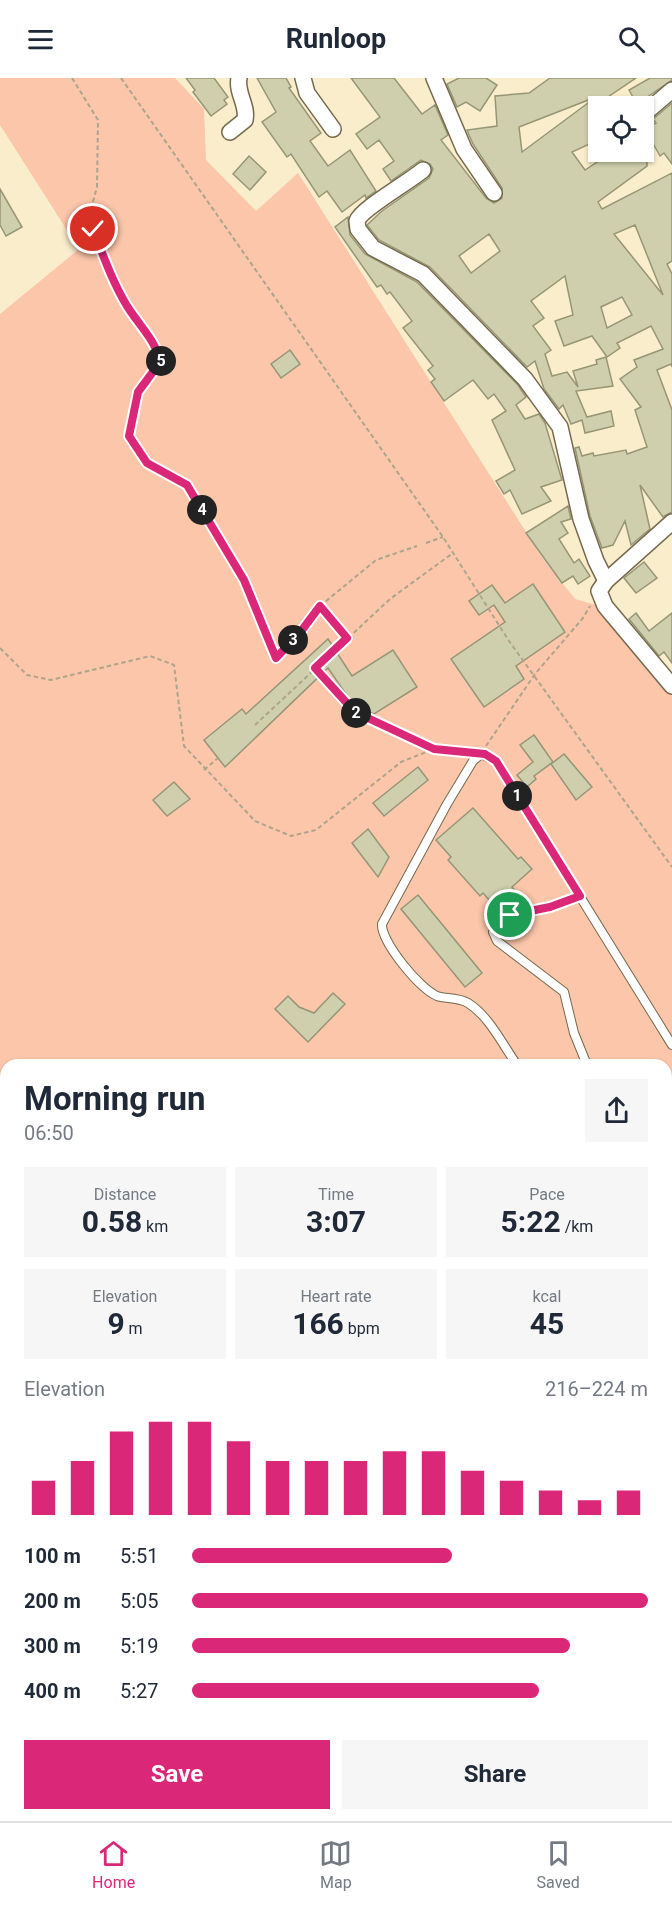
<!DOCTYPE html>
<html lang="en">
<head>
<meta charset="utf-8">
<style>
	body { margin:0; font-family:Roboto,sans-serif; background:#f6f6f7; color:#1f2937; height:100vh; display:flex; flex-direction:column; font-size:22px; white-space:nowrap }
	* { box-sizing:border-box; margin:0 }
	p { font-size:20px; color:#747a83 }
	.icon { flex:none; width:33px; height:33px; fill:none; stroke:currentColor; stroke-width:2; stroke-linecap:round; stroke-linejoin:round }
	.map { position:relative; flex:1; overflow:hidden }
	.panel { position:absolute; left:0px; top:981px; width:672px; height:762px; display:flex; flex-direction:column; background:#fff; border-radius:18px 18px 0 0; box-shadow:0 2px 4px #0004 }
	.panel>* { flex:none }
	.buttons { position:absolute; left:588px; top:18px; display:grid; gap:12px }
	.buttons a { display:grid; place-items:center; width:66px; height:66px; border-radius:0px; background:#fff; box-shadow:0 2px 4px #0004; font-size:30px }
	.pin { position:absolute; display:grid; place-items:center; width:51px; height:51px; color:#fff; margin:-26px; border:3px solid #fff; border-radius:50%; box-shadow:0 2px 6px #0007 }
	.km { position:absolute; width:30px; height:30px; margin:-15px; border-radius:50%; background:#222; color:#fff; font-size:16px; line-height:30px; text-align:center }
	.round { display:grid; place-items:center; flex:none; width:63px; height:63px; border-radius:0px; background:#f6f6f7 }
	.summary { display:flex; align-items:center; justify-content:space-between; height:102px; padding:0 24px }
	h1 { font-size:33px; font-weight:700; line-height:45px }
	.metrics { display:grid; grid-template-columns:repeat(3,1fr); gap:9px; height:102px; padding:6px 24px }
	.metrics div { display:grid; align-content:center; border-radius:0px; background:#f6f6f7; text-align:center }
	.metrics b { font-size:30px; font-weight:700 }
	.metrics small { font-size:16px; font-weight:400 }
	.metrics p { font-size:16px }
	.chart { height:168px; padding:12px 24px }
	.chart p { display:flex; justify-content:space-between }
	.chart svg { width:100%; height:108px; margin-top:6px; stroke:#db2777; stroke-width:6 }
	.cta { display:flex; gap:12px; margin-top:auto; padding:12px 24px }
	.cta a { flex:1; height:69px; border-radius:0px; background:#db2777; color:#fff; font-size:24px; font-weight:700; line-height:69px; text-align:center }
	.cta a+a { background:#f6f6f7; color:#1f2937 }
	ul { padding:0 24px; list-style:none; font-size:20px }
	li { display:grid; grid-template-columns:96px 72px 1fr; align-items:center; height:45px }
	li i { height:15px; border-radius:8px; background:#db2777 }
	header { display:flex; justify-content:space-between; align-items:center; height:78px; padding:0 24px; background:#fff; font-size:27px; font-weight:700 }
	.menu { display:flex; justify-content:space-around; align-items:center; height:84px; border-top:2px solid #e0e1e3; background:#fff; font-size:16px; color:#747a83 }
	.menu a { display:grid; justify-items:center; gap:3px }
	.menu .on { color:#db2777 }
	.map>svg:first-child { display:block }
	.green { fill:#fbc6aa }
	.building { fill:#cfcfae; stroke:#969676; stroke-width:1.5; fill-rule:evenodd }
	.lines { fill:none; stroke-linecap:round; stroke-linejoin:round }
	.lane-casing { stroke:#75694c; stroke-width:10 }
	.street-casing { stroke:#75694c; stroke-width:18 }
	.secondary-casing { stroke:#75694c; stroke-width:24 }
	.highway-casing { stroke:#fff; stroke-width:30 }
	.path { stroke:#aea48b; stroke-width:2; stroke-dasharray:4.5 3; stroke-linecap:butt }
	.lane { stroke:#fff; stroke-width:8 }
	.street { stroke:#fff; stroke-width:15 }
	.secondary { stroke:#f9e8d6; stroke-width:21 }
	.highway { stroke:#ecb476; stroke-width:27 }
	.route-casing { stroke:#fff; stroke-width:12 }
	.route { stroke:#db2777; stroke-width:8 }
</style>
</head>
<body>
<header><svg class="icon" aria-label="menu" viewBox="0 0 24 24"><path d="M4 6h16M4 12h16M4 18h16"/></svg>Runloop<svg class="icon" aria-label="search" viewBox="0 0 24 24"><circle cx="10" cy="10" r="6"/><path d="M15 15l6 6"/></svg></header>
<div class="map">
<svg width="672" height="1743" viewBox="0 0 672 1743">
	<rect width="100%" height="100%" fill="#faedcc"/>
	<g class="green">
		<path d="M0,0H175L204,31L206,82L256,133L298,95L542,479L575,521L596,527L672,618V1166L666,1161V987H6V1262L0,1268V236L79,171L0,47Z"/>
		<path d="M666,1343L672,1347V1473L666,1485Z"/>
		<path d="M672,1548V1675L666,1671V1559Z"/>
	</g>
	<g class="building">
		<path d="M186,0H214L228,19L224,22L227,26L211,38L193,14L195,12Z"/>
		<path d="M257,0H286L291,9L289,10L321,55L310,63L328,88L350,72L376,113L366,120L365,117L342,134L327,113L319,119L291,76L287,79L262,44L276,34Z"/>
		<path d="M351,0H394L422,36L435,27L448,57L441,62L486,120L494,125L502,120V110L473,66L467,52L497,48L495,18L529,15L550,0H636L608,19L612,28H598V62L572,74L585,92L603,80L599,74H647V88L598,124L602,131L672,95V183L667,186L672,196V289L671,286L657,292L672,332V434L663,439L640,407L650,451L631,467L625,443L613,467L602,470L590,438L575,370L579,369L582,378L593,375L594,378L626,372L627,376L647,369L635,332L641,329L620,301L637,289L634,282L663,271L651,248L617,265L620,270L607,279L592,258L564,268L555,243L573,237L565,198L531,223L544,240L533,248L551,272L545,276L552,298L567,294L578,309L573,293L597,286L596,282L606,279L613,308L576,313L587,339L611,333L614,348L585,355L582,342L571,346L563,327L559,331L544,311L535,283L527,289L430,189L379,162L367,147L382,133L429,100L433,91L430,86L421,82L391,103L383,91L394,83L379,62L367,71L356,56L380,39ZM591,21L592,22L522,74L519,49ZM635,147L663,217L614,156ZM489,156L500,173L471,195L459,178ZM622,219L632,237L607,250L601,229Z"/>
		<path d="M459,0H486L497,7L480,33L466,24L457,29L447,6Z"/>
		<path d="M650,0H672V2L637,26L629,12Z"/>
		<path d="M672,25V86L664,75L660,78L645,51L656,45L653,41Z"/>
		<path d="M249,78L266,94L250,112L233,96Z"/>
		<path d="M0,111L22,149L6,158L0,147Z"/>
		<path d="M348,139L350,157L365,176L417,204L518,307L526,319L516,327L525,341L539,336L545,345L562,402L541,409L551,423L522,436L510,412L504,416L496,403L515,392L492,342L506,333L494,316L488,321L473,302L444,323L431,304L435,301L428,292L433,288L403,250L412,243L390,214L387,216L381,207L377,209L335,149Z"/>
		<path d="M290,272L300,286L281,300L271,286Z"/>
		<path d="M568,428L571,441L561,444L568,455L559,461L574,485L579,481L590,498L578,506L573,498L562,505L526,455Z"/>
		<path d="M644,484L657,500L636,515L624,500Z"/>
		<path d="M533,506L565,554L516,588L524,601L484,629L451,581L505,544L494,527L479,537L469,523L492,507L505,525Z"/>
		<path d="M636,535L649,553L672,535V585L664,574L659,578L629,541Z"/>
		<path d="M328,561L352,598L393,572L417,609L374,636L354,628L328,590L225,689L204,662L242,631L246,636Z"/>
		<path d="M534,657L553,684L534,698L536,701L527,709L517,697L533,684L520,667Z"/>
		<path d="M564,676L592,709L576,722L551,686Z"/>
		<path d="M418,689L428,702L384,738L373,725Z"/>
		<path d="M174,704L190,721L167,738L153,722Z"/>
		<path d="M473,730L518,781L521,779L532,791L512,809L517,815L498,832L483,815L480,818L448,782L451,779L436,762Z"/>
		<path d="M368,751L389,779L378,799L352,765Z"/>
		<path d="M418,817L482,895L465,909L401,831Z"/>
		<path d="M333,915L345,926L308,964L275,931L288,918L299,929L314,935Z"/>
	</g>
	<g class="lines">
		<defs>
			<g id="lane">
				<path d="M580,817C570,821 559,826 548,829C527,834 505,834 493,854L497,863L564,914L574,955L587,987"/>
				<path d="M517,987C503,967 489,938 468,925C458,919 446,921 437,918C419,910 381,864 382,846L447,726L473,683L481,676L496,683L672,967"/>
				<path d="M666,1081L672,1090"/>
				<path d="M0,1458H6"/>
				<path d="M619,1737L620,1743"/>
			</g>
			<g id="street">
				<path d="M303,0L307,15L333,51"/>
				<path d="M434,0L464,71L494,115"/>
				<path d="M644,36L672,12"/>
				<path d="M230,54L245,42C248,27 236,15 239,0"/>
				<path d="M423,92C409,104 361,131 357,143L358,151L373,170L423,196L525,301L560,349L581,441L596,483L606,503"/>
				<path d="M672,444L606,503L599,513L605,528L672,608"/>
				<path d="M666,1183L672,1188"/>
				<path d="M666,1689L672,1691"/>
			</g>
			<path id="secondary" d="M0,1398L6,1397"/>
			<g id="highway">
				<path d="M666,1532L672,1520"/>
				<path d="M666,1706H668"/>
				<path d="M553,1743L556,1737"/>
			</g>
		</defs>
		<use href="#lane" class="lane-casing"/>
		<use href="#street" class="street-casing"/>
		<use href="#secondary" class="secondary-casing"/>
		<use href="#highway" class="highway-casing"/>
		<g class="path">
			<path d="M72,0L98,42L97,109L89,138L92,151L110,197L128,229L155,266L161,283L138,314L129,358L147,385L187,407L244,502L275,580L302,552L320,528L376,482L417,468"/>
			<path d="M121,0L443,459L509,563L672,789"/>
			<path d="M426,465L443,459"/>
			<path d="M320,528L347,560"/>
			<path d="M0,570L27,597L51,602L150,578L174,587L184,668L255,743L291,758L316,752L401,684L434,671"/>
			<path d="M315,590L355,634L434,671L467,675"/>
			<path d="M255,647L390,521L453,475"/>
			<path d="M486,668L535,596L583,540L590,528"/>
			<path d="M204,692L219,679"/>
		</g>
		<use href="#lane" class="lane"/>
		<use href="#street" class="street"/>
		<use href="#secondary" class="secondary"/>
		<use href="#highway" class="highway"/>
	</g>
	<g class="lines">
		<defs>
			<path id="route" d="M93,151C103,177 112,203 127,228C139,247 154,261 161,283L138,314L129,358L147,385L187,407L244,502L276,580L302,552L320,528L347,560L315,590L355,634L434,671L485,676L496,683L580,818L550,829L510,837"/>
		</defs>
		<use href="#route" class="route-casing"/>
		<use href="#route" class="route"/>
	</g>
</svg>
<div class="buttons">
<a><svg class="icon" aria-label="locate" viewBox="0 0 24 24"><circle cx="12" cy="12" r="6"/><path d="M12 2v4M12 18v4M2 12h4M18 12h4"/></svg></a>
</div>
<div class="pin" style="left:510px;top:837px;background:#1e9e55"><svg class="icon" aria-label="arrive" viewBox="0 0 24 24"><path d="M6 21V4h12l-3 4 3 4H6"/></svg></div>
<div class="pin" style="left:93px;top:151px;background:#d93025"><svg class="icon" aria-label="check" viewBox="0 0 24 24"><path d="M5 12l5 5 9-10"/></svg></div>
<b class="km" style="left:517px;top:718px">1</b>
<b class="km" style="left:356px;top:635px">2</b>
<b class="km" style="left:293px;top:562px">3</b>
<b class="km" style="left:202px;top:432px">4</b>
<b class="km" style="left:161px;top:283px">5</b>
<section class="panel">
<div class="summary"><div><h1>Morning run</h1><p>06:50</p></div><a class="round"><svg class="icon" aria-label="share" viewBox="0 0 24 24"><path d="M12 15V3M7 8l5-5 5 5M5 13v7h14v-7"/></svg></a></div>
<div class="metrics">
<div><p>Distance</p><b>0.58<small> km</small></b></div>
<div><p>Time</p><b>3:07</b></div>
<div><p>Pace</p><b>5:22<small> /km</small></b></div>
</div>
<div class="metrics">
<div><p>Elevation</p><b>9<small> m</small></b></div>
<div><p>Heart rate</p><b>166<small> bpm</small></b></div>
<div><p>kcal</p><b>45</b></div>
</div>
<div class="chart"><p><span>Elevation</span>216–224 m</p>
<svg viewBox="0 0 160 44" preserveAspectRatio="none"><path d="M5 44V30M15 44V22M25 44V10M35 44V6M45 44V6M55 44V14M65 44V22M75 44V22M85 44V22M95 44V18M105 44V18M115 44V26M125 44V30M135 44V34M145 44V38M155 44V34"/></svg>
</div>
<ul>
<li><b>100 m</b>5:51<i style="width:57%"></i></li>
<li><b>200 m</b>5:05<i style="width:100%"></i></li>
<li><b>300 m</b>5:19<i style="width:83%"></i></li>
<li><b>400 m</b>5:27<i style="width:76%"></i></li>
</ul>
<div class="cta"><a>Save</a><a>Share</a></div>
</section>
</div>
<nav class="menu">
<a class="on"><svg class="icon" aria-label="home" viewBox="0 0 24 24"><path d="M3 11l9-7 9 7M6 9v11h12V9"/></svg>Home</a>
<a><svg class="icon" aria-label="map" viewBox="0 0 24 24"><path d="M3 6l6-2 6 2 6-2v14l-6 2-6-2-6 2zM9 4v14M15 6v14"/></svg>Map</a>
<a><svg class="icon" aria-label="saved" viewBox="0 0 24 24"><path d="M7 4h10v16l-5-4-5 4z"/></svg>Saved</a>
</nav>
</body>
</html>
